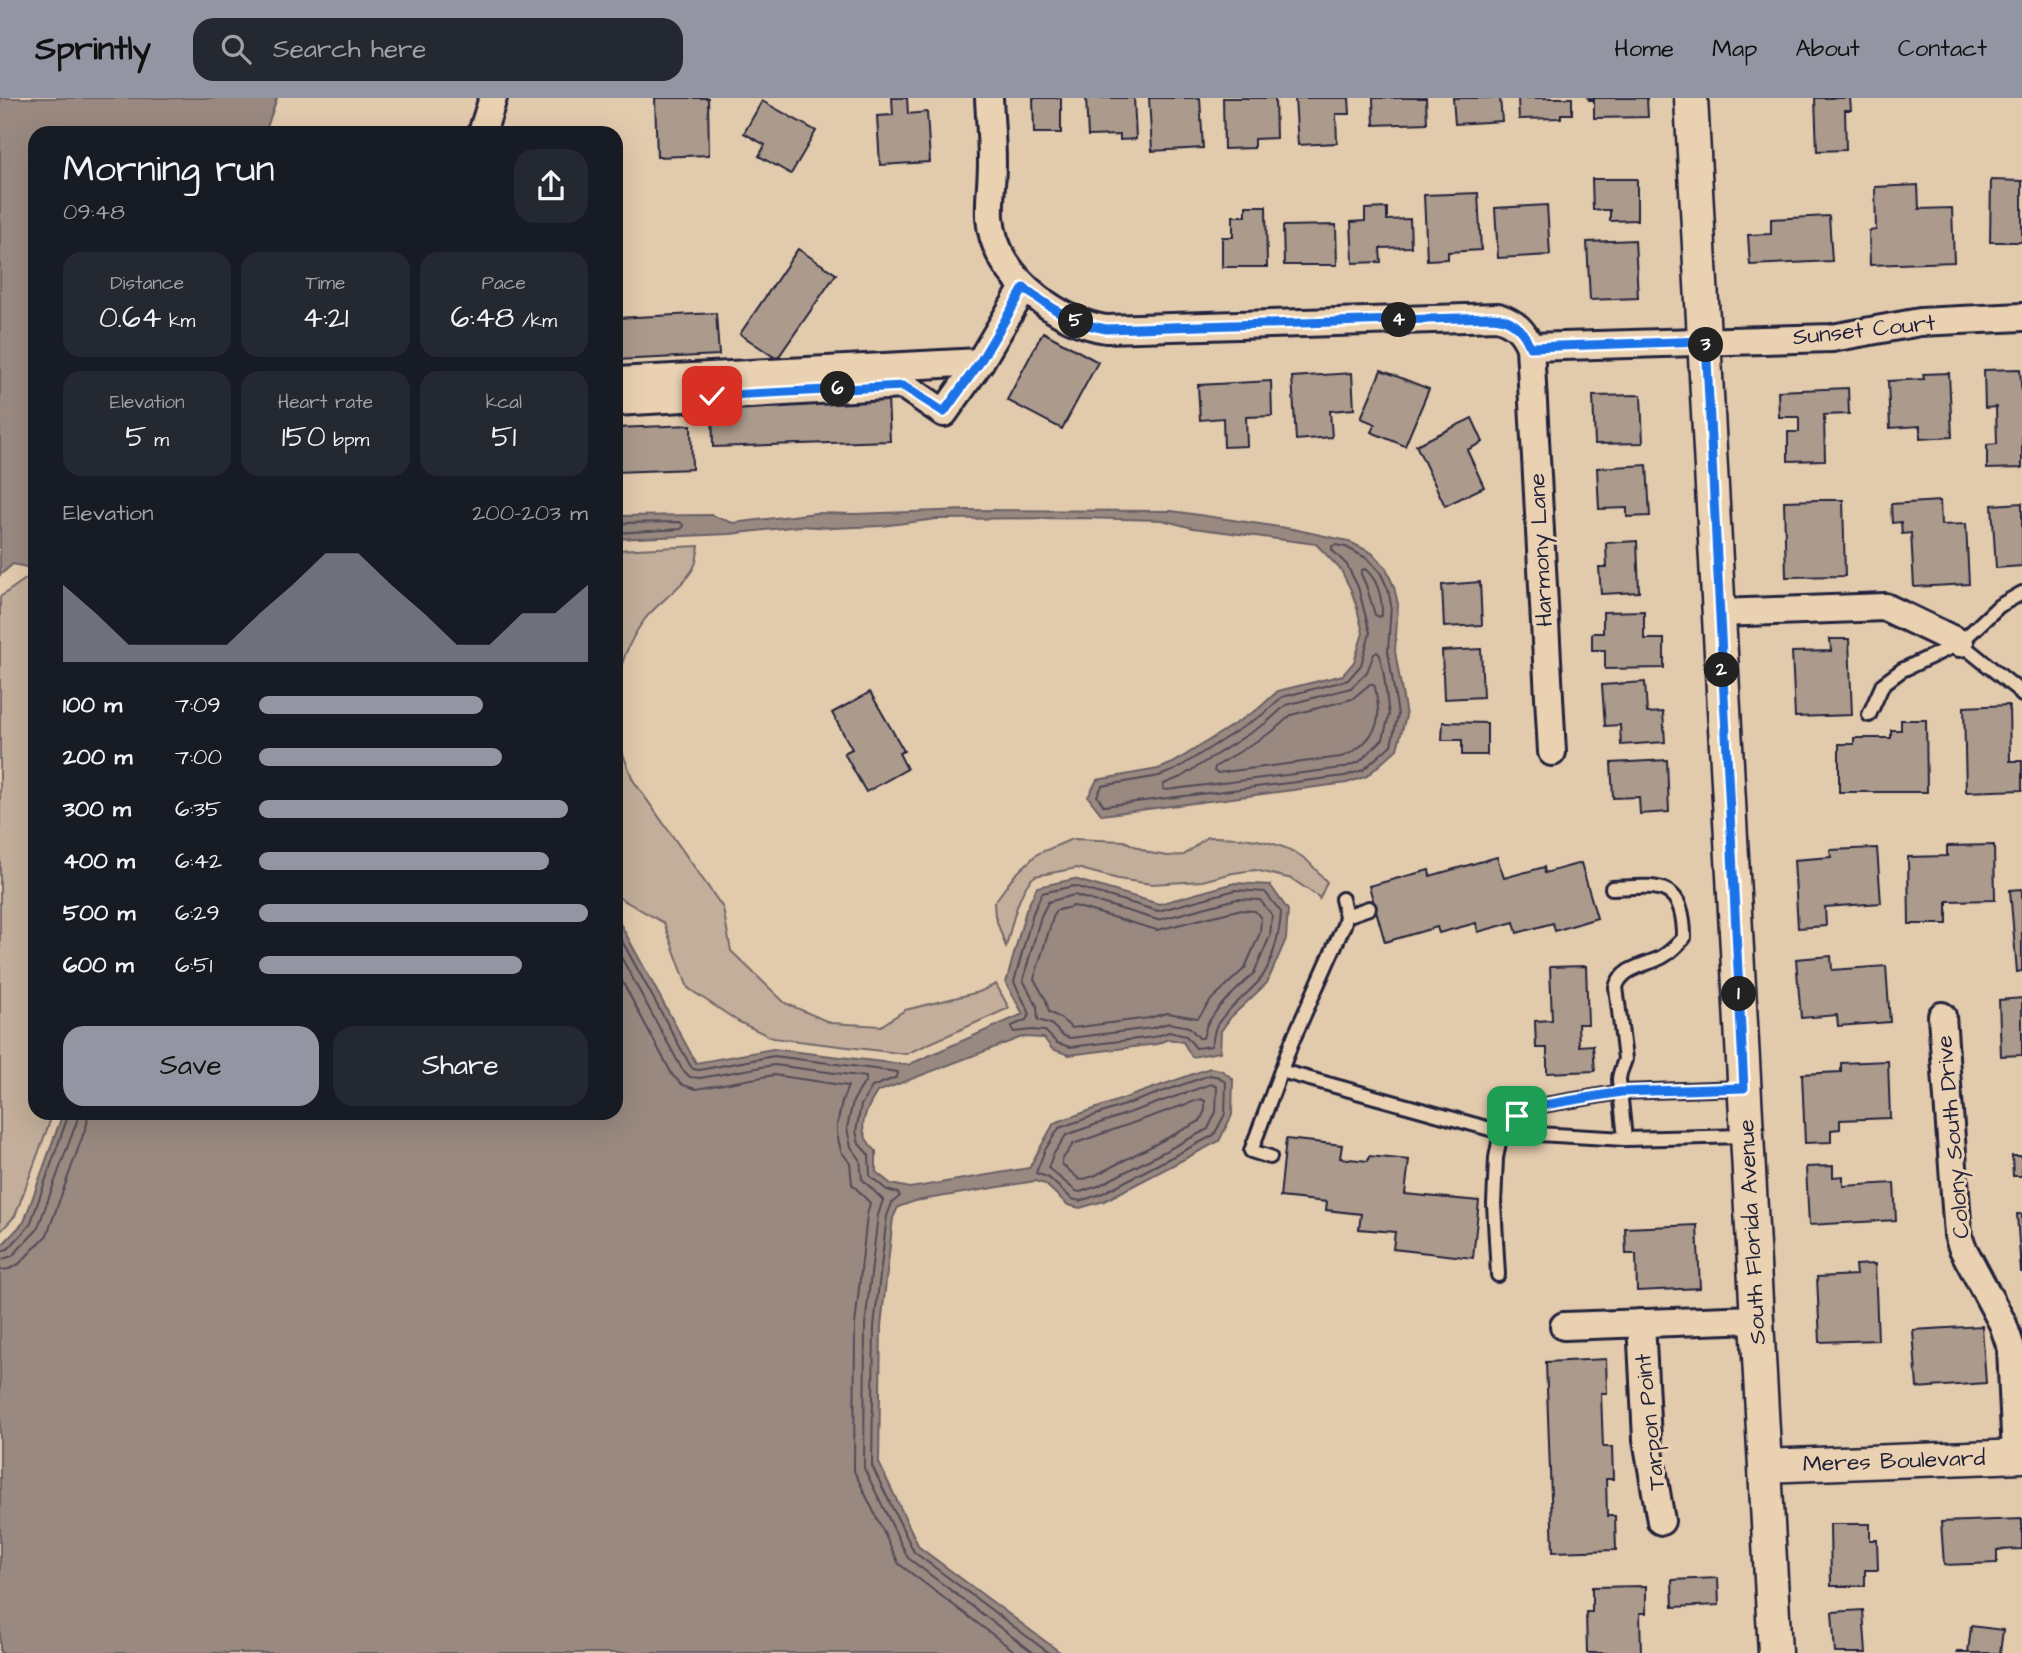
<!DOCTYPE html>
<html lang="en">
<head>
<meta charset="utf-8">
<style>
	body { margin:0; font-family:"Architects Daughter",sans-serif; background:#242831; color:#f1f3f6; height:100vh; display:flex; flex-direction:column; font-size:26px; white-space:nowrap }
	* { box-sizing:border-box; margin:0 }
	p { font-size:23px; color:#9ea1a6 }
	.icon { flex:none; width:38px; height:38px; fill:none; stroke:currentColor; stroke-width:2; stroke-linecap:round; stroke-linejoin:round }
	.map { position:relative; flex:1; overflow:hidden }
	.panel { position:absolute; left:28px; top:28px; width:595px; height:994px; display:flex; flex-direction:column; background:#171b24; border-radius:21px; box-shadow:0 7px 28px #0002 }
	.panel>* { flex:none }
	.pin { position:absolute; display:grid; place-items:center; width:60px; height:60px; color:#fff; margin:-30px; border-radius:14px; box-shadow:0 4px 10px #0006 }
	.km { position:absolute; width:35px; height:35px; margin:-18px; border-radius:50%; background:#222; color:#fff; font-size:19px; line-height:35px; text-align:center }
	.round { display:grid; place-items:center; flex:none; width:74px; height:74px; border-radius:21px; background:#242831 }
	.headline { display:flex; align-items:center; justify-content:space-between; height:119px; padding:0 35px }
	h1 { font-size:38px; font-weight:600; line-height:52px }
	.stats { display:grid; grid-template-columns:repeat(3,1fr); gap:10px; height:119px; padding:7px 35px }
	.stats div { display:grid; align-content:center; border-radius:18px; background:#242831; text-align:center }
	.stats b { font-size:30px; font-weight:600 }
	.stats small { font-size:19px; font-weight:400 }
	.stats p { font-size:19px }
	.chart { height:196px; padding:14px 35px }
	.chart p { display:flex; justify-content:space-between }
	.chart svg { width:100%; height:126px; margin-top:7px; fill:#9495a2; opacity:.7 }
	.button { display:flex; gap:14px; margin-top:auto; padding:14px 35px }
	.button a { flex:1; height:80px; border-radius:21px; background:#9495a2; color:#111; font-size:28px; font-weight:600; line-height:80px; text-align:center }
	.button a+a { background:#242831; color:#f1f3f6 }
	ul { padding:0 35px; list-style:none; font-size:23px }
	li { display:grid; grid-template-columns:112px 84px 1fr; align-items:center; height:52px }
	li i { height:18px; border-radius:9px; background:#9495a2 }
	header { display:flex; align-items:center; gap:42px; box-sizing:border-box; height:98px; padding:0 35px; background:#9495a2; color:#111 }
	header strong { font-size:33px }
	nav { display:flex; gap:38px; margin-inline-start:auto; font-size:24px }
	.search { width:490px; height:63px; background:#242831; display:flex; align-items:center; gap:18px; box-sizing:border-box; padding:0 24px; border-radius:21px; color:#9ea1a6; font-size:26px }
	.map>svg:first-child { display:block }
	.green { fill:#c2ae9a; stroke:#72686a; stroke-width:2 }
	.water { fill:#998981; stroke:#696065; stroke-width:2 }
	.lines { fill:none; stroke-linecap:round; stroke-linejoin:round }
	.shore { stroke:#524b57; stroke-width:2 }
	.building { fill:#ac9b8d; stroke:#22223b; stroke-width:2 }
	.service-casing { stroke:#22223b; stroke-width:18 }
	.minor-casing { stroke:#22223b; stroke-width:32 }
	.tertiary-casing { stroke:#22223b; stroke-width:37 }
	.service { stroke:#ead1b2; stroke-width:12 }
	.minor { stroke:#ead1b2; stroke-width:26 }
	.tertiary { stroke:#ead1b2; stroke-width:32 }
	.route-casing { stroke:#fff; stroke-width:14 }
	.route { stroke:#1a73e8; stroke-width:9 }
	.labels { text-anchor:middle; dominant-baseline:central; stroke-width:6; stroke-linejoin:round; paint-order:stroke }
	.street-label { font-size:23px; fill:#22223b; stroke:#ead1b2 }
</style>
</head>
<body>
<header>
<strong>Sprintly</strong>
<div class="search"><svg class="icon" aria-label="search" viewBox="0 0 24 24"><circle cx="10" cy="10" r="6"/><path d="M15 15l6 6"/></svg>Search here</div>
<nav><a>Home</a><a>Map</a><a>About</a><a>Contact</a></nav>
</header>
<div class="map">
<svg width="2022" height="1555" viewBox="0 0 2022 1555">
	<rect width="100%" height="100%" fill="#e2caad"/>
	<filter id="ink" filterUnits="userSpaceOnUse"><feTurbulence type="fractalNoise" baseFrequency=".0143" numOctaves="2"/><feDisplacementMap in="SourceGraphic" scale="14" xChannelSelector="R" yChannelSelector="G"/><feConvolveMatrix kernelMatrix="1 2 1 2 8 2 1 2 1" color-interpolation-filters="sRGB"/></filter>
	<g filter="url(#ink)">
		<g class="green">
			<path d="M699,448C698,453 697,459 696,464C690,484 658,504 645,521C629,542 618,570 616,596V452Z"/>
			<path d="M27,480L35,482V1015H53L15,1118L0,1134V499Z"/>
			<path d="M616,638L633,682L723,810L731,853L785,905L831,925L881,928L905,912L979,894L996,886L1009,910L906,956L773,940L739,924L688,890L664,825L616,798Z"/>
			<path d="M1207,739C1239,739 1276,740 1304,760C1312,766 1320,777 1327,784L1319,802L1320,800L1292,781L1255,772L1233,775L1202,783L1151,786L1118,781L1077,770L1035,778C1019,789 1011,830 1006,849L995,818L994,805L1014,778L1037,756L1072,741L1124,743L1150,755L1167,758L1184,757Z"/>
		</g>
		<g class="water">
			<path d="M0,0H277L265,35H35V471L13,466L0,477Z"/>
			<path d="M967,412L1172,413L1293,431L1348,443L1372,455L1386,470L1394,489L1398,506L1395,553L1406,618L1397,651L1367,678L1347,685L1102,717L1088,699L1097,682L1158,671L1173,665L1258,611L1278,593L1343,577L1354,564L1363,535L1357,510L1351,492L1341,472L1316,446L1193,430L1162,422L1078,420L937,421L881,428L833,430L800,428L730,436L616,441V418L711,417L733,425L816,415L854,416Z"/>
			<path d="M1074,781L1159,806L1235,785L1270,787L1288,812L1286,841L1267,885L1231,919L1221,933L1220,954L1192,959L1183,944L1168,941L1157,946L1069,957L1052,951L1044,940L1022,939L877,994C863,1016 855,1034 876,1053V1074L891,1086L910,1090L1029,1070L1054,1025L1210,970L1221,972L1233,981L1232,1017L1219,1043L1104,1103L1080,1110L1068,1107L1045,1086L1035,1083L915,1103L898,1109L893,1120L881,1228L879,1365L919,1449L1061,1555H0V1149L24,1124L63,1015H616V818L696,965L773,951L908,967L1023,916L1006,885L1026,812L1037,789Z"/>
		</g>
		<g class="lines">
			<g class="shore">
				<path d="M616,425L680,424L684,428L681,431L616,435"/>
				<path d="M1336,447L1346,449L1368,461L1380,474L1388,491L1391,507L1388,553L1398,617L1391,647L1363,672L1345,678L1104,708L1097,698L1102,688L1159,678L1175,672L1262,617L1282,599L1348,582L1361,567L1370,535L1358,489L1347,467L1332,452V448Z"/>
				<path d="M1365,471C1378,482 1382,500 1382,516L1380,519L1375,517L1366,487L1361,476L1362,472Z"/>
				<path d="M1377,554L1380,557L1384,578L1389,617L1383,641L1359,664L1343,670L1166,692L1163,691L1164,686L1181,679L1266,625L1286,607L1351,590L1367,574L1374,556Z"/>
				<path d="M1370,586H1373L1375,589C1379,613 1383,626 1364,645C1356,652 1351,656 1341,659L1217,675L1214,673L1215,669L1273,633L1291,617L1352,601Z"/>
				<path d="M1074,788L1158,813L1236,792L1265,794L1281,814C1280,834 1272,868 1259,883C1246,898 1228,909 1217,927C1213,934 1214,942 1211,948L1196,950L1186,938L1169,934L1154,939L1070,949L1057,945L1045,933L1032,932L1014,934L1012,931V928L1026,922L1030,916L1014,884L1033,815L1042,795Z"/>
				<path d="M1074,797L1158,822L1237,801L1260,802L1272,817L1270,838L1254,875L1219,909L1207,926L1203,940H1199L1189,929L1169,925L1152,930L1070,940L1062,937L1051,926L1038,922L1037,908L1023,882L1041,818L1048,804Z"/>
				<path d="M1074,808L1157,832L1238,812L1255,813L1261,820L1260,835L1245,870L1212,901L1198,920L1167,915L1149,920L1072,930L1060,920L1049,914L1046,902L1034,881L1055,813Z"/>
				<path d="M616,832L690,967L693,971L699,972L774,958L898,974L897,979L872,989L861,1007L856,1033L859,1046L869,1057L870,1078L887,1092L898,1095L900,1098L892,1105L887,1118L874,1228L872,1368L914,1454L1049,1555"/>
				<path d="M616,850L682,971L690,979L700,980L774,967L866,979V982L853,1003L847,1030L851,1049L860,1061L862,1081L883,1102L878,1117L865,1227L864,1370L908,1460L1034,1555"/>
				<path d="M616,872L673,978L683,987L696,991L774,977L848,988L842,1004L837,1027V1036L841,1053L850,1065L852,1086L870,1105L867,1117L855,1227L854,1373L899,1466L1017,1555"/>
				<path d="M1210,977L1219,979L1226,985L1225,1016L1214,1037L1101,1096L1080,1103L1072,1101L1049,1080L1036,1075L1045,1052L1059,1030Z"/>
				<path d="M1211,986L1217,989L1216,1014L1208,1031L1098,1088L1080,1094L1076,1093L1048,1070L1053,1057L1066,1037Z"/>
				<path d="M1201,1001L1205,1003V1012L1200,1023L1094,1078L1080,1082L1062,1066V1062L1073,1046Z"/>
				<path d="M0,1153L8,1151L30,1127L69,1015"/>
				<path d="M0,1162L12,1158L37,1132L77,1023L78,1015"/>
				<path d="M0,1172L9,1171L19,1166L47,1137L87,1026L88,1015"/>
			</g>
		</g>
		<g class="building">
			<path d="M655,0H708L709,57L657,59Z"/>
			<path d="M892,0H907L908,16L927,14L930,64L880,67L877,18L893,17Z"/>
			<path d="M1033,0H1061V35H1034Z"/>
			<path d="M1086,0H1134L1136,41L1120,42V37L1088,38Z"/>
			<path d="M1149,0H1200L1203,50L1152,53Z"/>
			<path d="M1223,0H1275L1276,40L1254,41V50L1224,51Z"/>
			<path d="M1295,0H1349L1350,16H1336L1337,45L1298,47Z"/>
			<path d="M1373,0H1426L1427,25L1374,27Z"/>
			<path d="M1453,0H1500L1502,23L1455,26Z"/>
			<path d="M1518,0H1572V16H1561V20L1519,21Z"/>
			<path d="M1588,0H1647L1648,19L1594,20V2H1589Z"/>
			<path d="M1815,0H1850L1851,12H1845L1846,52L1817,53Z"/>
			<path d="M762,3L816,33L791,76L759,58L765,47L744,35Z"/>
			<path d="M1592,81H1637V122L1610,123V112H1593Z"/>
			<path d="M1991,82L2022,83V144H1990Z"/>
			<path d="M1918,87L1919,111L1952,110L1954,164L1870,167L1869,133L1876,132L1875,89Z"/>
			<path d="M1478,95L1481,152L1448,154V161L1427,162L1424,97Z"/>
			<path d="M1547,107L1550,157L1498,160L1495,110Z"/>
			<path d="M1246,108H1266L1267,169H1222V139H1233V118H1246Z"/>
			<path d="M1387,110V122L1410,121L1411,149L1380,150L1381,164L1353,165L1351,124L1365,123V111Z"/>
			<path d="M1829,118L1832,163L1750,167L1748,137L1771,136V121Z"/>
			<path d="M1336,127L1337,167H1284L1283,128Z"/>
			<path d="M1635,142L1638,200L1590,202L1587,144Z"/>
			<path d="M798,151L836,176L777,261L740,236Z"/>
			<path d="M716,215L719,257L616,262V220Z"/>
			<path d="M1043,234L1098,264L1062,331L1007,302Z"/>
			<path d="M2020,271L2022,299V370L1987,371V347L1997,346L1996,309L1985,310L1984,272Z"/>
			<path d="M1381,272L1429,291L1405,348L1371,334L1375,326L1361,320Z"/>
			<path d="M1352,275L1354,311L1330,313L1332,339L1296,342L1292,279Z"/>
			<path d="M1949,275L1952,339L1920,341V328L1890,330L1888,283L1924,281L1923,276Z"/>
			<path d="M1271,283L1272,318L1246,319L1247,348L1224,349L1223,320L1200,322L1198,287Z"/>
			<path d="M1848,290L1849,316L1824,317L1825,362L1788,363V334H1799V319H1779L1778,293Z"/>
			<path d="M1641,297L1643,345L1595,346L1593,298Z"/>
			<path d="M888,300L890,343L713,349L712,306Z"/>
			<path d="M1472,320L1483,344L1467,352L1484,389L1445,408L1416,347Z"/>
			<path d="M691,327L692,371L616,374V330Z"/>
			<path d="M1647,367L1650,418L1627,419V410L1599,411L1597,370Z"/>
			<path d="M1818,402H1843L1845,478L1786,479L1784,403Z"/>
			<path d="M1940,403L1941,427L1966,426L1969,486L1914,489L1911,435L1902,436L1901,424L1892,425L1891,406Z"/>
			<path d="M2022,405V468L1996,470L1992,407Z"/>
			<path d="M1637,443L1639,494L1601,496L1599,469H1607L1606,445Z"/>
			<path d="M1480,484L1482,527L1444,529L1442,487Z"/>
			<path d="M1644,513V541H1664V570L1605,571V552H1592V535H1603V514Z"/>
			<path d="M1830,541H1849L1852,617L1795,619L1792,554L1831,553Z"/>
			<path d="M1481,551L1483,599L1444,601L1442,553Z"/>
			<path d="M1645,584L1647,615L1663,614L1665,644L1621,647L1620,627L1605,628L1602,587Z"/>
			<path d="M870,594L904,653L899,655L907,671L866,694L844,655L852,651L832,615Z"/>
			<path d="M2009,607L2010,663H2022V692L1966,694L1964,609Z"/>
			<path d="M1901,622H1926L1927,694H1839V646H1854V640H1891V632H1901Z"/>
			<path d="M1443,624L1487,625V657H1462V642H1442Z"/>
			<path d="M1667,662L1669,714L1640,716L1639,699L1613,700L1611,665Z"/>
			<path d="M1994,747L1995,802L1947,803V826H1909L1908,759L1947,758V748Z"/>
			<path d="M1877,750L1881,805L1825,809L1826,828L1798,830L1794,762L1831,759L1830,752Z"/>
			<path d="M1497,759L1504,780L1544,769L1545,775L1581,765L1597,820L1555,833L1553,825L1517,835L1514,824L1478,834L1476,825L1439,835L1437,829L1385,844L1369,788L1429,772L1430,778Z"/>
			<path d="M2022,791V873L2017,874L2010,792Z"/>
			<path d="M1831,858L1832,872L1886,868L1890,924L1838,928L1837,917L1801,920L1796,861Z"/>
			<path d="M1586,868L1588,926H1578L1579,948L1593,947L1595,973L1547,975V950H1536L1535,923L1552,922L1550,869Z"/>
			<path d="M2022,900V957L2001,958L1999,902Z"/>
			<path d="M1888,963L1890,1020L1840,1022V1031L1831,1032V1044L1805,1045L1802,976L1841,974V965Z"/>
			<path d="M1286,1041L1342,1047L1340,1060L1368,1063L1369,1058L1409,1062L1405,1096L1479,1103L1473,1160L1393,1151L1395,1134L1359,1131L1361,1116L1326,1112L1327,1104L1280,1099Z"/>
			<path d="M2012,1058H2022V1078H2013Z"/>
			<path d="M1833,1068V1079L1843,1078V1088L1894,1085L1896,1122L1809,1127L1806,1069Z"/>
			<path d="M2017,1116H2022V1174H2021Z"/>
			<path d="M1697,1127L1700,1190L1637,1193L1636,1156H1626L1625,1130Z"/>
			<path d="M1875,1166L1878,1242L1820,1244L1817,1179L1856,1177L1855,1167Z"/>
			<path d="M1982,1228L1986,1285L1917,1290L1913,1232Z"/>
			<path d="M1606,1261L1607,1295H1601L1603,1349H1612L1613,1381H1606L1607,1418H1615L1616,1452L1553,1454L1546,1264Z"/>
			<path d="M2022,1421V1451L1997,1452V1465L1944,1467L1941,1424Z"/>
			<path d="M1830,1426H1870V1442H1877L1878,1472H1865V1488H1831Z"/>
			<path d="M1718,1480L1719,1507L1673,1509L1672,1482Z"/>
			<path d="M1646,1488V1515H1640L1641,1555H1587L1586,1514H1592V1489Z"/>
			<path d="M1863,1512L1866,1555H1835L1832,1514Z"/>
			<path d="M1971,1528L2003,1532L2000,1555H1957V1553L1968,1555Z"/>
		</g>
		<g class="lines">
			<defs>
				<g id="service">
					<path d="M1960,545L2017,591L2022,597"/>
					<path d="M1869,617L1883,586L1902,572L1960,545L1999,508L2022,495"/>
					<path d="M1612,790C1657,788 1684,781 1684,840C1677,847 1671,854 1662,859C1645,868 1622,869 1616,889L1625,961C1623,969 1619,974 1619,982L1625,1041"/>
					<path d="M1346,818L1369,810"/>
					<path d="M1281,973L1501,1034L1625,1041L1745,1038"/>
					<path d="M1270,1059L1251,1053L1291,946L1344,827L1346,818L1342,801"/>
					<path d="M1498,1177L1494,1106L1496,1060L1501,1034L1517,1018L1532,1009L1621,994L1743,990"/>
				</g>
				<g id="minor">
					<path d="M989,0C990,22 992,43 992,65C992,83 989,101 990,119C992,152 1012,180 1038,200C1058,216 1080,227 1106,231L1498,219C1515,225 1523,232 1530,249L1832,240L1920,224L2022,219"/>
					<path d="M482,35L493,0"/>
					<path d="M1530,249L1552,654"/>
					<path d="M616,283L980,264"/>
					<path d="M616,304L903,287L944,315L980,264L1024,190"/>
					<path d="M1719,515L1885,509L1960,545"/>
					<path d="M1942,918L1958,1137L1962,1149L2003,1226L2011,1250L2016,1358"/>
					<path d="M1641,1225L1647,1341L1661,1423"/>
					<path d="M1564,1228L1756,1221"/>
				</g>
				<g id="tertiary">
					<path d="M1691,0L1775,1555"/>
					<path d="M1766,1368L2022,1358"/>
				</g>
			</defs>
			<use href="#service" class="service-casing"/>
			<use href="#minor" class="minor-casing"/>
			<use href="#tertiary" class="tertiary-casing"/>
			<use href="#service" class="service"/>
			<use href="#minor" class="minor"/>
			<use href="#tertiary" class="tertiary"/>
		</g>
	</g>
	<g class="lines" filter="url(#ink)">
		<defs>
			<path id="route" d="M712,298L903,288L944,314L980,264L1024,190C1050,209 1073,226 1106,231L1491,219C1511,219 1523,231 1530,249L1706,243L1744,990L1621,994L1532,1009L1517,1018"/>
		</defs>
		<use href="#route" class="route-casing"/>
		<use href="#route" class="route"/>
	</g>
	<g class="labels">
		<g class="street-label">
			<text transform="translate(1864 232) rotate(-6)">Sunset Court</text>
			<text transform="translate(1541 452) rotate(-93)">Harmony Lane</text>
			<text transform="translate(1953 1039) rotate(-95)">Colony South Drive</text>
			<text transform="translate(1752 1134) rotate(-93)">South Florida Avenue</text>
			<text transform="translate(1650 1324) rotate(-96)">Tarpon Point</text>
			<text transform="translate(1894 1363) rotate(-2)">Meres Boulevard</text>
		</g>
	</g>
</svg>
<div class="pin" style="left:1517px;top:1018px;background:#1e9e55"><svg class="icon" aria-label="arrive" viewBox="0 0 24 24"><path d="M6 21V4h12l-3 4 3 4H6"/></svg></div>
<div class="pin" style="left:712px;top:298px;background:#d93025"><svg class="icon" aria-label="check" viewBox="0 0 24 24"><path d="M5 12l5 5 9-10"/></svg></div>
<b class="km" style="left:1739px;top:896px">1</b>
<b class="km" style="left:1722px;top:572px">2</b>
<b class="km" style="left:1706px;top:247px">3</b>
<b class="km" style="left:1399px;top:222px">4</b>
<b class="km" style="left:1076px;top:223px">5</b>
<b class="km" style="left:838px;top:291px">6</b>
<section class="panel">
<div class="headline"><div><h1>Morning run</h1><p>09:48</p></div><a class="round"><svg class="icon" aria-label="share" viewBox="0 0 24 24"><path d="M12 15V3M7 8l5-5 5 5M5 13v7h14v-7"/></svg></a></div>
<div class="stats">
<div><p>Distance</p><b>0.64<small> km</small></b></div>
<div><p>Time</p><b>4:21</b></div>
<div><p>Pace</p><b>6:48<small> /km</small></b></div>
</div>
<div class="stats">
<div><p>Elevation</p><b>5<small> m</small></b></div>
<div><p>Heart rate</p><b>150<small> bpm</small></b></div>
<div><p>kcal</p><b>51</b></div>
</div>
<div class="chart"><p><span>Elevation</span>200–203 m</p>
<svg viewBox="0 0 160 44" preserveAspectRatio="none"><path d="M0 44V17L10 27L20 38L30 38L40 38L50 38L60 27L70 17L80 6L90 6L100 17L110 27L120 38L130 38L140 27L150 27L160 17V44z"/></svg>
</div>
<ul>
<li><b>100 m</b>7:09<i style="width:68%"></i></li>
<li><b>200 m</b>7:00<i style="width:74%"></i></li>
<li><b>300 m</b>6:35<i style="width:94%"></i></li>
<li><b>400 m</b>6:42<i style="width:88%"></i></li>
<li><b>500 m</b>6:29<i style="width:100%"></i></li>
<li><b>600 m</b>6:51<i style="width:80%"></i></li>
</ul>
<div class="button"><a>Save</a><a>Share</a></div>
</section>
</div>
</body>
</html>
